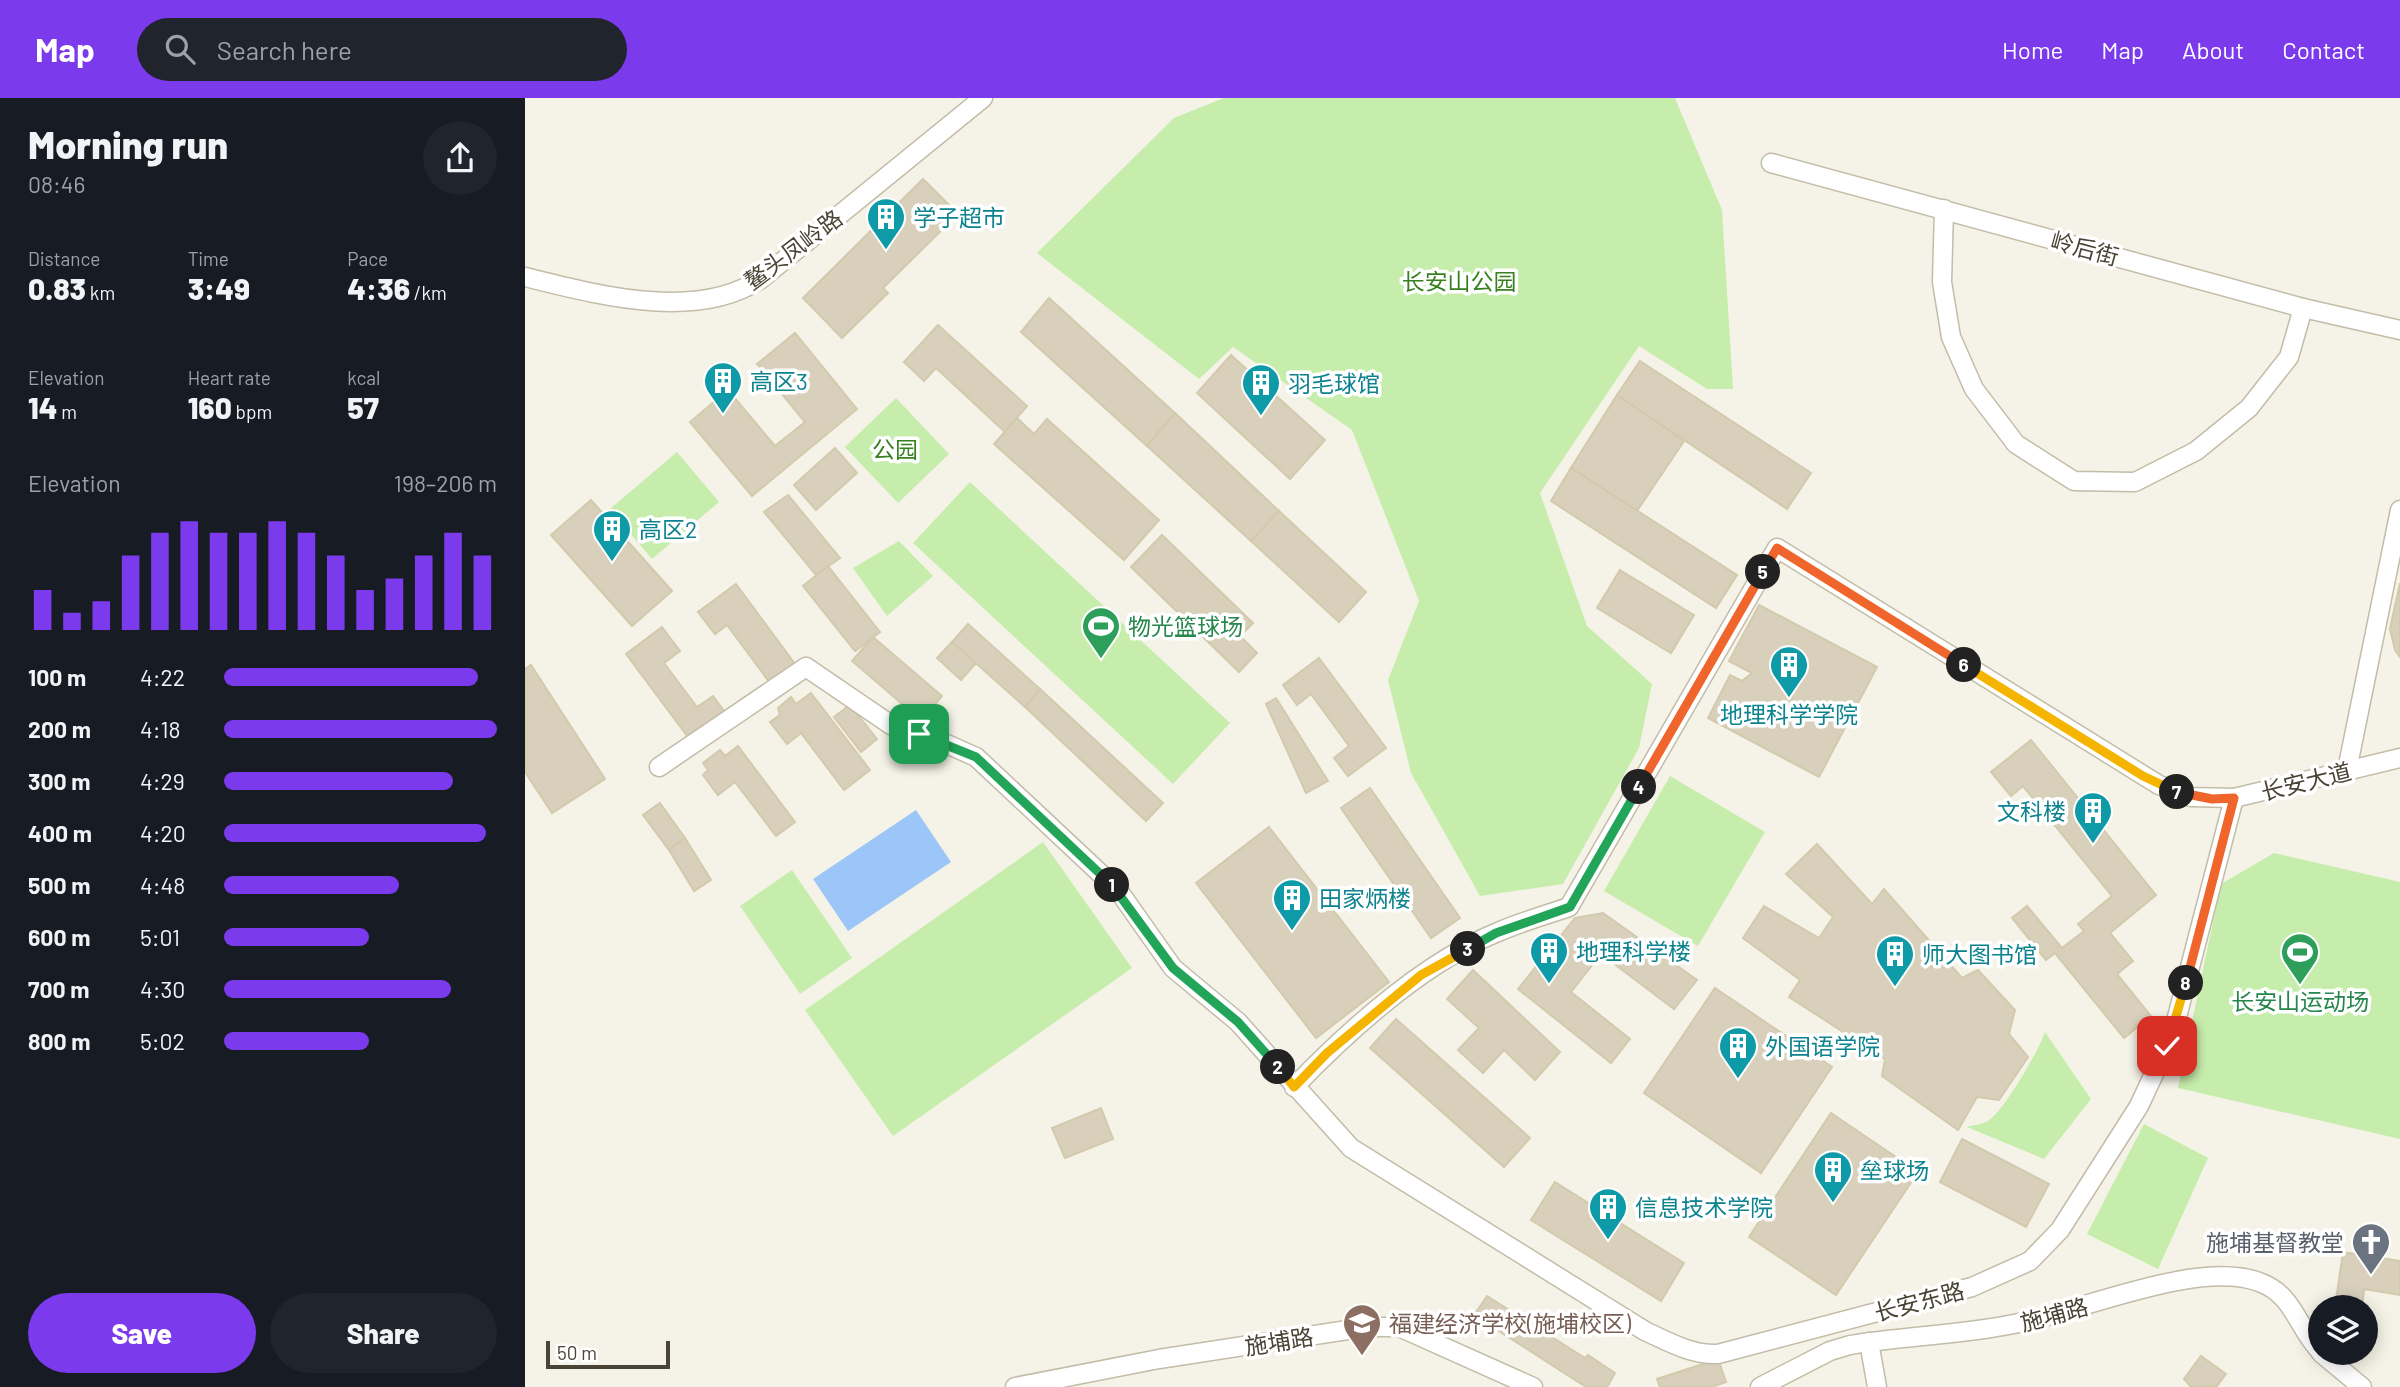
<!DOCTYPE html>
<html lang="en">
<head>
<meta charset="utf-8">
<style>
	body { margin:0; font-family:Barlow,"Noto Sans SC",sans-serif; background:#20242c; color:#f1f3f6; height:100vh; display:flex; flex-direction:column; font-size:26px; white-space:nowrap }
	* { box-sizing:border-box; margin:0 }
	p { font-size:23px; color:#9ea1a6 }
	.icon { flex:none; width:38px; height:38px; fill:none; stroke:currentColor; stroke-width:2; stroke-linecap:round; stroke-linejoin:round }
	.map { position:relative; flex:1; overflow:hidden }
	.drawer { display:flex; flex-direction:column; background:#171b24; width:525px }
	.drawer>* { flex:none }
	.tools { position:absolute; left:1783px; top:1197px; display:grid; gap:14px }
	.tools a { display:grid; place-items:center; width:70px; height:70px; border-radius:50%; background:#171b24; box-shadow:0 4px 18px #0003; font-size:35px }
	.scale { position:absolute; left:21px; bottom:18px; width:124px; box-sizing:border-box; padding-left:7px; border:4px solid #494435; border-top:0; font-size:19px; line-height:24px; white-space:nowrap; color:#494435; -webkit-text-stroke:5px #fff; paint-order:stroke }
	.pin { position:absolute; display:grid; place-items:center; width:60px; height:60px; color:#fff; margin:-30px; border-radius:14px; box-shadow:0 4px 10px #0006 }
	.km { position:absolute; width:35px; height:35px; margin:-18px; border-radius:50%; background:#222; color:#fff; font-size:19px; line-height:35px; text-align:center }
	.round { display:grid; place-items:center; flex:none; width:74px; height:74px; border-radius:37px; background:#20242c }
	.head { display:flex; align-items:center; justify-content:space-between; height:119px; padding:0 28px }
	h1 { font-size:38px; font-weight:800; line-height:52px }
	.figures { display:grid; grid-template-columns:repeat(3,1fr); gap:10px; height:119px; padding:7px 28px }
	.figures div { display:grid; align-content:center }
	.figures b { font-size:30px; font-weight:800 }
	.figures small { font-size:19px; font-weight:400 }
	.figures p { font-size:19px }
	.chart { height:196px; padding:14px 28px }
	.chart p { display:flex; justify-content:space-between }
	.chart svg { width:100%; height:126px; margin-top:7px; stroke:#7c3aed; stroke-width:6 }
	.action { display:flex; gap:14px; margin-top:auto; padding:14px 28px }
	.action a { flex:1; height:80px; border-radius:42px; background:#7c3aed; color:#fff; font-size:28px; font-weight:800; line-height:80px; text-align:center }
	.action a+a { background:#20242c; color:#f1f3f6 }
	ul { padding:0 28px; list-style:none; font-size:23px }
	li { display:grid; grid-template-columns:112px 84px 1fr; align-items:center; height:52px }
	li i { height:18px; border-radius:9px; background:#7c3aed }
	header { display:flex; align-items:center; gap:42px; box-sizing:border-box; height:98px; padding:0 35px; background:#7c3aed; color:#fff }
	header strong { font-size:33px }
	nav { display:flex; gap:38px; margin-inline-start:auto; font-size:24px }
	.search { width:490px; height:63px; background:#20242c; display:flex; align-items:center; gap:18px; box-sizing:border-box; padding:0 24px; border-radius:38px; color:#9ea1a6; font-size:26px }
	main { display:flex; flex:1; min-height:0 }
	.map>svg:first-child { display:block }
	.green { fill:#c6edab }
	.water { fill:#9dc6f8 }
	.building { fill:#d8d0bb; stroke:#d3caad; stroke-width:2 }
	.lines { fill:none; stroke-linecap:round; stroke-linejoin:round }
	.minor-casing { stroke:#c2bca8; stroke-width:21 }
	.minor { stroke:#fff; stroke-width:18 }
	.split-1-casing { stroke:#fff; stroke-width:14 }
	.split-2-casing { stroke:#fff; stroke-width:14 }
	.split-3-casing { stroke:#fff; stroke-width:14 }
	.split-4-casing { stroke:#fff; stroke-width:14 }
	.split-5-casing { stroke:#fff; stroke-width:14 }
	.split-6-casing { stroke:#fff; stroke-width:14 }
	.split-7-casing { stroke:#fff; stroke-width:14 }
	.split-8-casing { stroke:#fff; stroke-width:14 }
	.split-9-casing { stroke:#fff; stroke-width:14 }
	.split-1 { stroke:#22a559; stroke-width:9 }
	.split-2 { stroke:#22a559; stroke-width:9 }
	.split-3 { stroke:#f5b400; stroke-width:9 }
	.split-4 { stroke:#22a559; stroke-width:9 }
	.split-5 { stroke:#f0652b; stroke-width:9 }
	.split-6 { stroke:#f0652b; stroke-width:9 }
	.split-7 { stroke:#f5b400; stroke-width:9 }
	.split-8 { stroke:#f0652b; stroke-width:9 }
	.split-9 { stroke:#f5b400; stroke-width:9 }
	.labels { text-anchor:middle; dominant-baseline:central; stroke-width:7; stroke-linejoin:round; paint-order:stroke }
	.culture-label { font-size:23px; fill:#0d838f; stroke:#fff; text-anchor:start }
	.street-label { font-size:23px; fill:#494435; stroke:#fff }
	.park-label { font-size:23px; fill:#388121; stroke:#fff }
	.leisure-label { font-size:23px; fill:#27864d; stroke:#fff; text-anchor:start }
	.worship-label { font-size:23px; fill:#5b616d; stroke:#fff; text-anchor:end }
	.education-label { font-size:23px; fill:#785e54; stroke:#fff; text-anchor:start }
</style>
</head>
<body>
<header>
<strong>Map</strong>
<div class="search"><svg class="icon" aria-label="search" viewBox="0 0 24 24"><circle cx="10" cy="10" r="6"/><path d="M15 15l6 6"/></svg>Search here</div>
<nav><a>Home</a><a>Map</a><a>About</a><a>Contact</a></nav>
</header>
<main>
<section class="drawer">
<div class="head"><div><h1>Morning run</h1><p>08:46</p></div><a class="round"><svg class="icon" aria-label="share" viewBox="0 0 24 24"><path d="M12 15V3M7 8l5-5 5 5M5 13v7h14v-7"/></svg></a></div>
<div class="figures">
<div><p>Distance</p><b>0.83<small> km</small></b></div>
<div><p>Time</p><b>3:49</b></div>
<div><p>Pace</p><b>4:36<small> /km</small></b></div>
</div>
<div class="figures">
<div><p>Elevation</p><b>14<small> m</small></b></div>
<div><p>Heart rate</p><b>160<small> bpm</small></b></div>
<div><p>kcal</p><b>57</b></div>
</div>
<div class="chart"><p><span>Elevation</span>198–206 m</p>
<svg viewBox="0 0 160 44" preserveAspectRatio="none"><path d="M5 44V30M15 44V38M25 44V34M35 44V18M45 44V10M55 44V6M65 44V10M75 44V10M85 44V6M95 44V10M105 44V18M115 44V30M125 44V26M135 44V18M145 44V10M155 44V18"/></svg>
</div>
<ul>
<li><b>100 m</b>4:22<i style="width:93%"></i></li>
<li><b>200 m</b>4:18<i style="width:100%"></i></li>
<li><b>300 m</b>4:29<i style="width:84%"></i></li>
<li><b>400 m</b>4:20<i style="width:96%"></i></li>
<li><b>500 m</b>4:48<i style="width:64%"></i></li>
<li><b>600 m</b>5:01<i style="width:53%"></i></li>
<li><b>700 m</b>4:30<i style="width:83%"></i></li>
<li><b>800 m</b>5:02<i style="width:53%"></i></li>
</ul>
<div class="action"><a>Save</a><a>Share</a></div>
</section>
<div class="map">
<svg width="1875" height="1289" viewBox="0 0 1875 1289">
	<rect width="100%" height="100%" fill="#f5f3e7"/>
	<g class="green">
		<path d="M699,0H1150L1197,112L1208,291H1182L1114,248L1015,395L1062,528L1127,586L1114,650L1038,786L955,798L886,675L863,582L894,503L827,332L708,249L674,281L512,155L649,20Z"/>
		<path d="M371,300L424,356L373,405L320,349Z"/>
		<path d="M152,354L194,404L127,461L85,411Z"/>
		<path d="M445,384L705,625L648,686L388,445Z"/>
		<path d="M374,443L408,478L362,518L328,470Z"/>
		<path d="M1145,678L1240,734L1173,848L1079,793Z"/>
		<path d="M518,744L607,870L368,1038L280,912Z"/>
		<path d="M1749,755L1875,784V1041L1653,990L1696,786Z"/>
		<path d="M267,772L327,860L275,896L215,808Z"/>
		<path d="M1520,934L1566,1001L1519,1061L1442,1029C1448,1027 1458,1026 1463,1023C1479,1013 1514,952 1520,934Z"/>
		<path d="M1619,1026L1683,1060L1633,1171L1562,1136Z"/>
	</g>
	<path class="water" d="M391,712L426,764L323,833L288,781Z"/>
	<g class="building">
		<path d="M398,81L433,116L358,190L363,195L317,240L278,200Z"/>
		<path d="M524,200L650,315L622,348L496,234Z"/>
		<path d="M413,227L502,308L480,334L411,270L399,283L379,264Z"/>
		<path d="M270,235L332,311L227,398L165,324L203,292L250,348L280,324L232,266Z"/>
		<path d="M706,257L800,342L765,381L672,295Z"/>
		<path d="M1115,263L1286,375L1262,411L1092,297Z"/>
		<path d="M1092,297L1159,343L1112,413L1046,370Z"/>
		<path d="M650,315L754,413L726,443L622,348Z"/>
		<path d="M492,320L509,336L522,321L634,422L599,462L469,346Z"/>
		<path d="M310,350L332,375L291,412L269,387Z"/>
		<path d="M1046,370L1212,477L1191,510L1026,403Z"/>
		<path d="M263,397L315,460L291,477L239,414Z"/>
		<path d="M66,402L147,493L107,528L26,437Z"/>
		<path d="M754,413L841,494L814,524L726,443Z"/>
		<path d="M637,437L728,525L715,538L732,555L714,574L606,469Z"/>
		<path d="M303,468L355,534L330,553L278,488Z"/>
		<path d="M1095,472L1169,517L1146,555L1072,510Z"/>
		<path d="M1875,485V559L1870,552L1865,531Z"/>
		<path d="M211,486L270,566L245,585L202,527L190,536L173,514Z"/>
		<path d="M1234,507L1352,569L1294,679L1183,620L1205,577L1217,583L1227,575L1204,563Z"/>
		<path d="M443,526L515,591L500,609L427,544Z"/>
		<path d="M137,529L155,553L139,565L172,609L188,598L202,617L166,643L101,556Z"/>
		<path d="M348,539L417,598L396,622L327,563Z"/>
		<path d="M427,544L451,565L436,582L412,560Z"/>
		<path d="M794,560L861,650L823,678L809,660L824,648L786,596L772,607L758,587Z"/>
		<path d="M6,567L80,681L27,715L0,674V571Z"/>
		<path d="M515,591L638,705L621,723L500,609Z"/>
		<path d="M286,595L345,672L319,692L276,635L262,646L245,624L255,617L253,610L266,599L271,606Z"/>
		<path d="M751,600L803,683L781,695L741,606Z"/>
		<path d="M325,607L352,641L336,654L309,619Z"/>
		<path d="M1506,642L1631,797L1585,835L1608,863L1592,876L1626,918L1599,940L1530,855L1521,862L1487,820L1502,808L1537,850L1559,833L1553,826L1587,798L1498,688L1486,698L1466,674Z"/>
		<path d="M213,648L270,724L251,738L210,684L193,697L178,677L183,672L178,665L195,652L200,658Z"/>
		<path d="M845,690L935,820L906,840L816,710Z"/>
		<path d="M135,705L160,740L144,752L118,717Z"/>
		<path d="M744,729L864,884L791,940L671,785Z"/>
		<path d="M160,740L186,782L169,793L144,752Z"/>
		<path d="M1292,746L1347,806L1359,791L1437,880L1453,872L1490,912L1484,936L1503,959L1474,1002L1452,999L1433,1032L1357,978L1360,961L1264,899L1275,882L1218,840L1239,808L1294,840L1308,819L1261,776Z"/>
		<path d="M1078,815L1172,882L1149,911L1076,856L1046,894L1105,941L1086,965L993,891L1050,820Z"/>
		<path d="M948,872L1035,954L1010,982L979,952L958,975L933,952L954,930L922,901Z"/>
		<path d="M1190,890L1307,969L1236,1075L1119,995Z"/>
		<path d="M871,921L1005,1040L979,1069L845,950Z"/>
		<path d="M576,1010L588,1041L540,1060L527,1030Z"/>
		<path d="M1306,1015L1393,1074L1311,1197L1224,1139Z"/>
		<path d="M1437,1041L1524,1086L1501,1129L1415,1084Z"/>
		<path d="M1030,1084L1159,1165L1136,1203L1006,1122Z"/>
		<path d="M1818,1154L1875,1163V1197L1839,1191L1837,1209H1810Z"/>
		<path d="M962,1198L1060,1260L1063,1257L1090,1275L1082,1289H1061L949,1217Z"/>
		<path d="M1676,1258L1701,1276L1692,1288L1666,1289L1659,1281Z"/>
		<path d="M1193,1261L1201,1284L1187,1289H1135L1132,1281Z"/>
	</g>
	<g class="lines">
		<defs>
			<g id="minor">
				<path d="M1246,65L1778,210L1875,232"/>
				<path d="M1419,111L1417,184L1426,239L1449,291L1491,346L1549,383L1610,384L1671,353L1724,310L1764,259L1778,210"/>
				<path d="M0,179C70,196 172,225 237,180L458,0"/>
				<path d="M134,669L281,569L366,627L415,643L451,659L593,792L648,870L713,924L826,1050L1120,1233C1144,1244 1166,1257 1193,1256L1447,1189L1505,1163L1535,1132L1614,1008L1642,948L1652,919L1709,700"/>
				<path d="M1822,672L1875,412"/>
				<path d="M769,989C824,932 899,864 973,834C996,824 1021,817 1044,809L1252,450L1634,687L1666,699L1709,700L1875,660"/>
				<path d="M1344,1244L1352,1289"/>
				<path d="M1796,1255L1837,1289"/>
				<path d="M490,1289L634,1261L842,1229H874L1008,1289"/>
				<path d="M1235,1289L1305,1253L1325,1247C1379,1238 1435,1237 1489,1226C1554,1214 1672,1161 1734,1184C1769,1196 1772,1230 1796,1254"/>
			</g>
		</defs>
		<use href="#minor" class="minor-casing"/>
		<use href="#minor" class="minor"/>
	</g>
	<g class="lines">
		<defs>
			<path id="split-1" d="M394,636L451,659L587,787"/>
			<path id="split-2" d="M587,787L648,870L713,924L753,969"/>
			<path id="split-3" d="M753,969L769,989L802,955L896,877L943,851"/>
			<path id="split-4" d="M943,851L971,835L1045,809L1114,689"/>
			<path id="split-5" d="M1114,689L1238,474"/>
			<path id="split-6" d="M1238,474L1252,450L1439,567"/>
			<path id="split-7" d="M1439,567L1618,678L1652,694"/>
			<path id="split-8" d="M1652,694L1687,701L1709,700L1661,885"/>
			<path id="split-9" d="M1642,948L1661,885"/>
		</defs>
		<use href="#split-1" class="split-1-casing"/>
		<use href="#split-2" class="split-2-casing"/>
		<use href="#split-3" class="split-3-casing"/>
		<use href="#split-4" class="split-4-casing"/>
		<use href="#split-5" class="split-5-casing"/>
		<use href="#split-6" class="split-6-casing"/>
		<use href="#split-7" class="split-7-casing"/>
		<use href="#split-8" class="split-8-casing"/>
		<use href="#split-9" class="split-9-casing"/>
		<use href="#split-1" class="split-1"/>
		<use href="#split-2" class="split-2"/>
		<use href="#split-3" class="split-3"/>
		<use href="#split-4" class="split-4"/>
		<use href="#split-5" class="split-5"/>
		<use href="#split-6" class="split-6"/>
		<use href="#split-7" class="split-7"/>
		<use href="#split-8" class="split-8"/>
		<use href="#split-9" class="split-9"/>
	</g>
	<defs>
		<symbol id="building-pin" viewBox="-11 -11 22 30"><path d="M0 17L-7.5 6A9.5 9.5 0 1 1 7.5 6Z" fill="#0f9aa8" stroke="#fff"/><path d="M-4-6H4V6H1V3H-1V6H-4ZM-2.5-4.3h1.7v1.8h-1.7ZM.8-4.3h1.7v1.8H.8ZM-2.5-1h1.7V.8h-1.7ZM.8-1h1.7V.8H.8Z" fill="#fff"/></symbol>
		<symbol id="stadium-pin" viewBox="-11 -11 22 30"><path d="M0 17L-7.5 6A9.5 9.5 0 1 1 7.5 6Z" fill="#2e9e5b" stroke="#fff"/><path d="M0-5a6.5 5 0 1 0 0 10a6.5 5 0 1 0 0-10ZM-3.5-1.8h7v3.6h-7Z" fill="#fff"/></symbol>
		<symbol id="church-pin" viewBox="-11 -11 22 30"><path d="M0 17L-7.5 6A9.5 9.5 0 1 1 7.5 6Z" fill="#6b7280" stroke="#fff"/><path d="M-1.2-6h2.4v3.5h3.3v2.4h-3.3V6h-2.4V-.1h-3.3v-2.4h3.3Z" fill="#fff"/></symbol>
		<symbol id="school-pin" viewBox="-11 -11 22 30"><path d="M0 17L-7.5 6A9.5 9.5 0 1 1 7.5 6Z" fill="#8d6e63" stroke="#fff"/><path d="M0-5L7-2L0 1L-7-2ZM-4 1L0 2.5L4 1V4Q0 6-4 4Z" fill="#fff"/></symbol>
	</defs>
	<g fill-rule="evenodd">
		<use href="#building-pin" x="339" y="97" width="44" height="60"/>
		<use href="#building-pin" x="176" y="261" width="44" height="60"/>
		<use href="#building-pin" x="714" y="263" width="44" height="60"/>
		<use href="#building-pin" x="65" y="409" width="44" height="60"/>
		<use href="#stadium-pin" x="554" y="506" width="44" height="60"/>
		<use href="#building-pin" x="1242" y="545" width="44" height="60"/>
		<use href="#building-pin" x="1546" y="691" width="44" height="60"/>
		<use href="#building-pin" x="745" y="778" width="44" height="60"/>
		<use href="#building-pin" x="1002" y="831" width="44" height="60"/>
		<use href="#stadium-pin" x="1753" y="832" width="44" height="60"/>
		<use href="#building-pin" x="1348" y="834" width="44" height="60"/>
		<use href="#building-pin" x="1191" y="926" width="44" height="60"/>
		<use href="#building-pin" x="1286" y="1050" width="44" height="60"/>
		<use href="#building-pin" x="1061" y="1087" width="44" height="60"/>
		<use href="#church-pin" x="1824" y="1122" width="44" height="60"/>
		<use href="#school-pin" x="815" y="1203" width="44" height="60"/>
	</g>
	<g class="labels">
		<g class="culture-label">
			<text x="388" y="119">学子超市</text>
			<text x="225" y="283">高区3</text>
			<text x="763" y="285">羽毛球馆</text>
			<text x="114" y="431">高区2</text>
			<text x="1264" y="616" text-anchor="middle">地理科学学院</text>
			<text x="1541" y="713" text-anchor="end">文科楼</text>
			<text x="794" y="800">田家炳楼</text>
			<text x="1051" y="853">地理科学楼</text>
			<text x="1397" y="856">师大图书馆</text>
			<text x="1240" y="948">外国语学院</text>
			<text x="1335" y="1072">垒球场</text>
			<text x="1110" y="1109">信息技术学院</text>
		</g>
		<g class="street-label">
			<text transform="translate(1560 150) rotate(15)">岭后街</text>
			<text transform="translate(268 151) rotate(-37)">鳌头凤岭路</text>
			<text transform="translate(1781 683) rotate(-14)">长安大道</text>
			<text transform="translate(1394 1203) rotate(-15)">长安东路</text>
			<text transform="translate(1529 1216) rotate(-15)">施埔路</text>
			<text transform="translate(754 1243) rotate(-9)">施埔路</text>
		</g>
		<g class="park-label">
			<text x="934" y="183">长安山公园</text>
			<text x="370" y="351">公园</text>
		</g>
		<g class="leisure-label">
			<text x="603" y="528">物光篮球场</text>
			<text x="1775" y="903" text-anchor="middle">长安山运动场</text>
		</g>
		<g class="worship-label">
			<text x="1819" y="1144">施埔基督教堂</text>
		</g>
		<g class="education-label">
			<text x="864" y="1225">福建经济学校(施埔校区)</text>
		</g>
	</g>
</svg>
<div class="tools">
<a><svg class="icon" aria-label="layers" viewBox="0 0 24 24"><path d="M12 4l9 5-9 5-9-5zM3 14l9 5 9-5"/></svg></a>
</div>
<div class="scale">50 m</div>
<div class="pin" style="left:394px;top:636px;background:#1e9e55"><svg class="icon" aria-label="arrive" viewBox="0 0 24 24"><path d="M6 21V4h12l-3 4 3 4H6"/></svg></div>
<div class="pin" style="left:1642px;top:948px;background:#d93025"><svg class="icon" aria-label="check" viewBox="0 0 24 24"><path d="M5 12l5 5 9-10"/></svg></div>
<b class="km" style="left:587px;top:787px">1</b>
<b class="km" style="left:753px;top:969px">2</b>
<b class="km" style="left:943px;top:851px">3</b>
<b class="km" style="left:1114px;top:689px">4</b>
<b class="km" style="left:1238px;top:474px">5</b>
<b class="km" style="left:1439px;top:567px">6</b>
<b class="km" style="left:1652px;top:694px">7</b>
<b class="km" style="left:1661px;top:885px">8</b>
</div>
</main>
</body>
</html>
